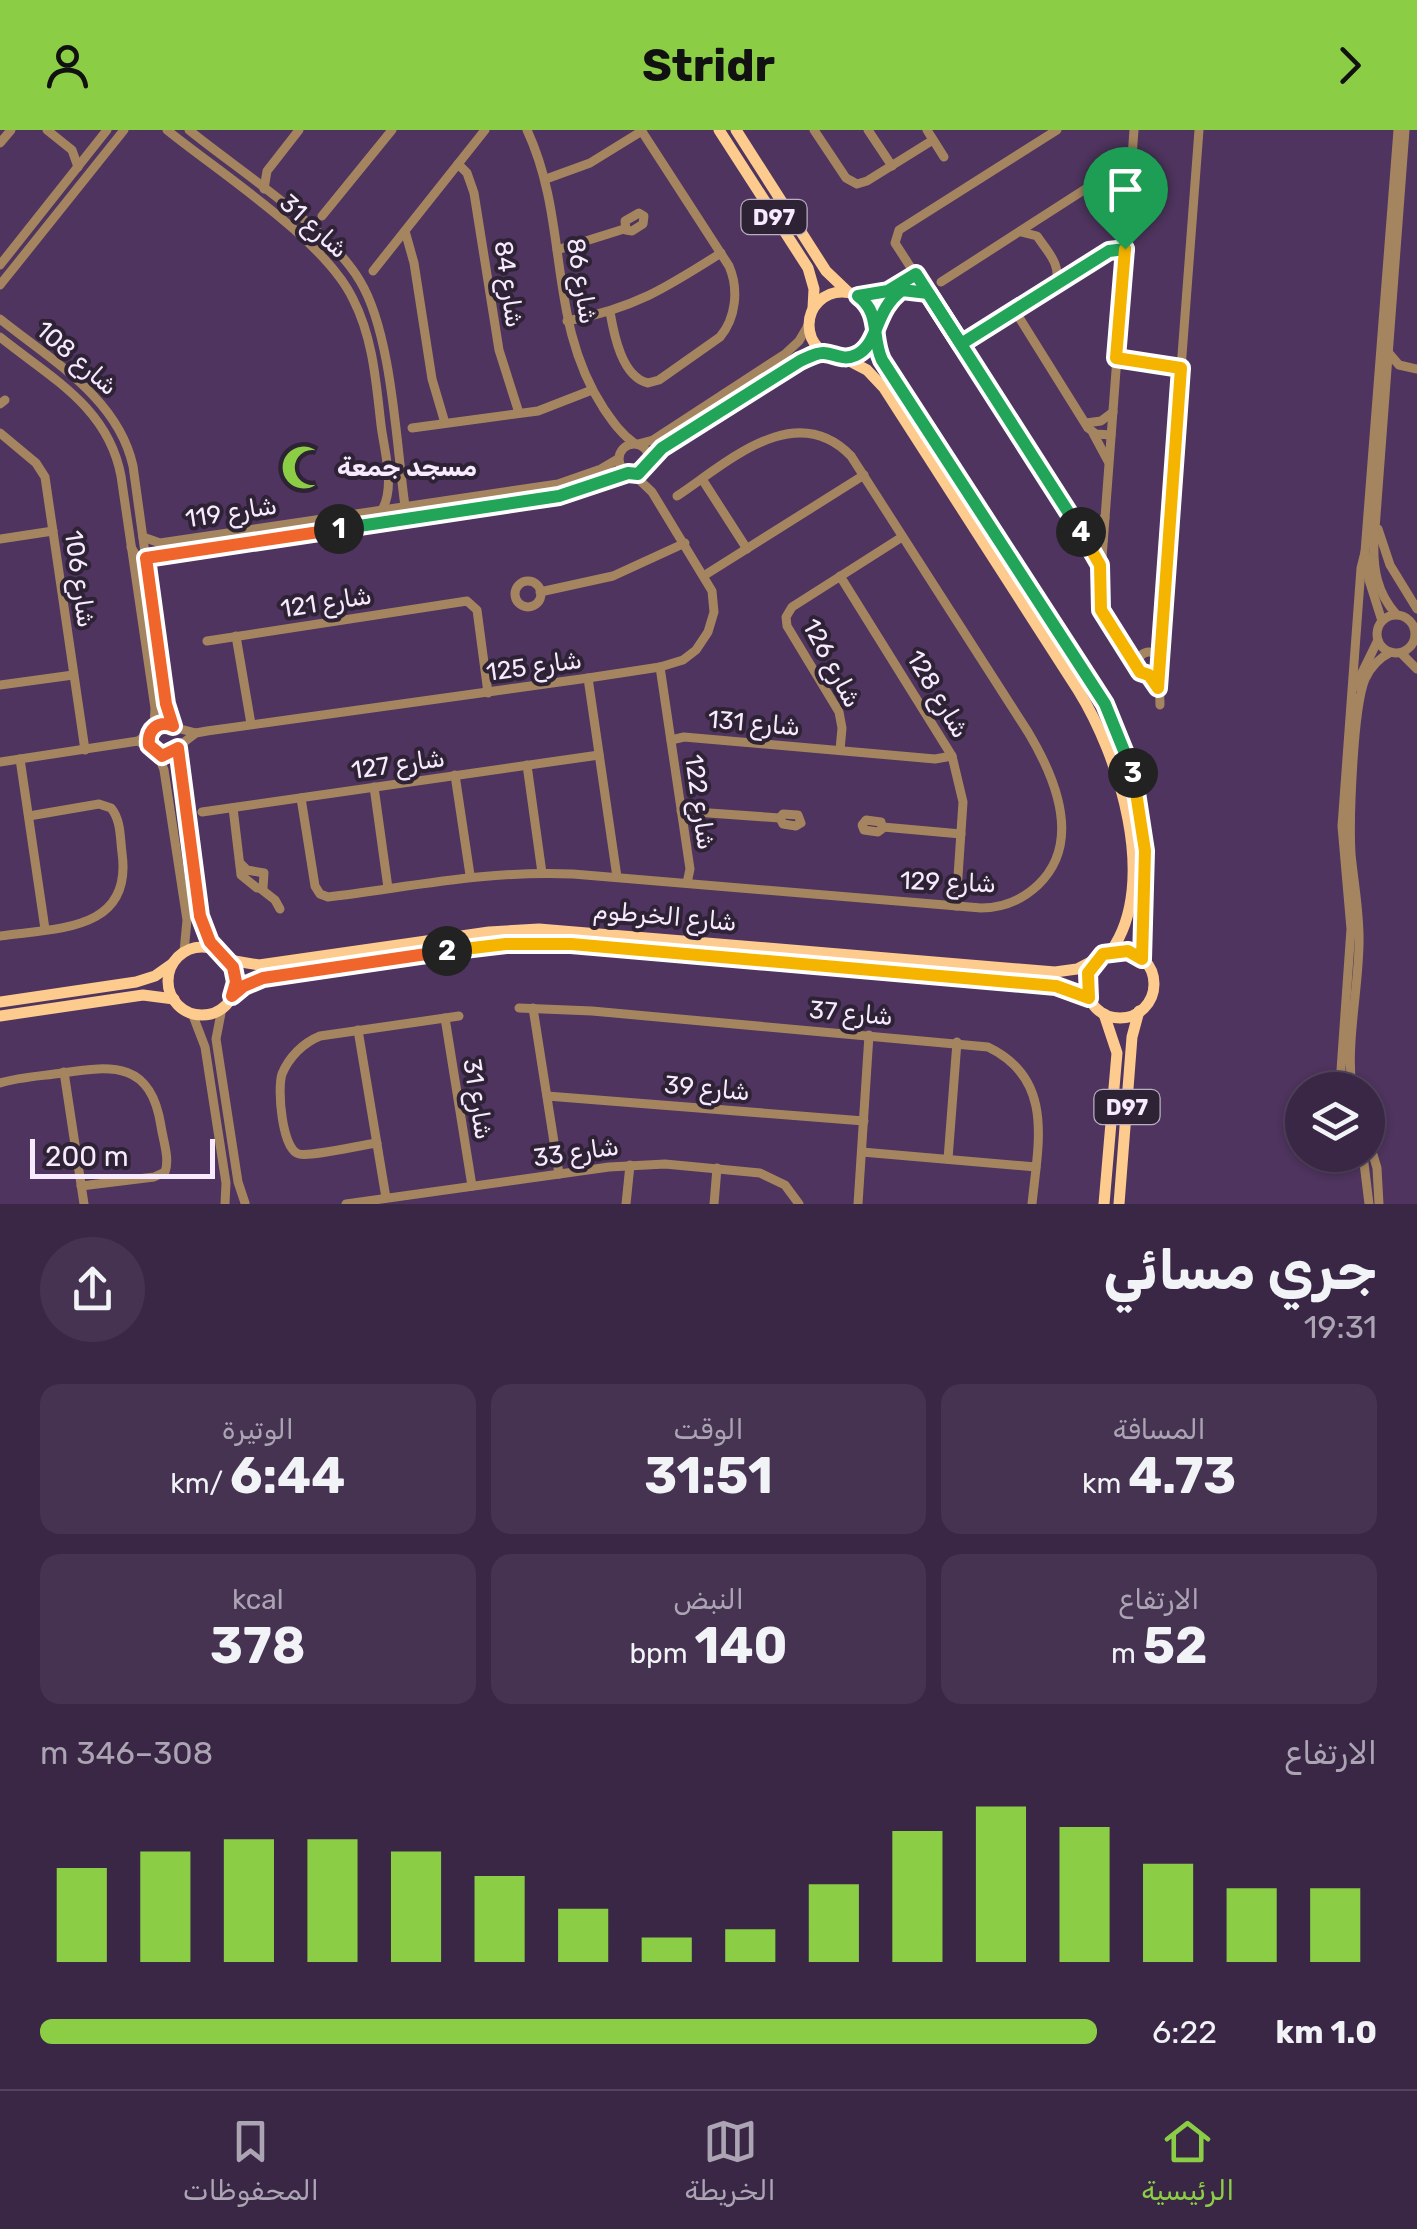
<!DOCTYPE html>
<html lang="ar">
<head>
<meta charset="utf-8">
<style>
	body { margin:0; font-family:Rubik,Vazirmatn,sans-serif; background:#453351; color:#f1f3f6; direction:rtl; height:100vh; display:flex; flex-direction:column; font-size:38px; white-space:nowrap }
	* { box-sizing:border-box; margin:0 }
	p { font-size:32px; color:#aba5b3 }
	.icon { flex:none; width:55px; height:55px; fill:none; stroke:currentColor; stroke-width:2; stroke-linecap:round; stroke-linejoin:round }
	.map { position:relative; height:1074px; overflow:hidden; direction:ltr }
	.sheet { display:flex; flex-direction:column; background:#3a2746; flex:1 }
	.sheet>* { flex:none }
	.buttons { position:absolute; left:1285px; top:942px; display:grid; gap:20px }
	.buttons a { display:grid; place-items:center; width:100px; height:100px; border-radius:50%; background:#3a2746; box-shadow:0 2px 8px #0004,0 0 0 2px #54445f; font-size:50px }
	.scale { position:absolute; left:30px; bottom:25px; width:185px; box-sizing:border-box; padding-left:10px; border:5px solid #f7eaff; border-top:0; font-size:28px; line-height:35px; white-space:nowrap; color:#f7eaff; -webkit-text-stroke:8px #2e2235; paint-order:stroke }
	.pin { position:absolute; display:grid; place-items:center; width:85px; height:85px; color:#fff; margin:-102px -42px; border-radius:50% 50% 50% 0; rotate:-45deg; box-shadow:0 0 10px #0007 }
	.pin .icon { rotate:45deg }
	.km { position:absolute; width:50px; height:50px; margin:-25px; border-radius:50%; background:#222; color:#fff; font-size:28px; line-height:50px; text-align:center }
	.round { display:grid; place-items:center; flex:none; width:105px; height:105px; border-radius:52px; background:#453351 }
	.head { display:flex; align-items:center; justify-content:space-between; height:170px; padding:0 40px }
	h1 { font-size:55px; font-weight:700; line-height:75px }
	.metrics { display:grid; grid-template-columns:repeat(3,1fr); gap:15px; height:170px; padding:10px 40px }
	.metrics div { display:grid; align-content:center; border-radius:20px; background:#453351; text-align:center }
	.metrics b { font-size:50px; font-weight:700 }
	.metrics small { font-size:28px; font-weight:400 }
	.metrics p { font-size:28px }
	.chart { height:280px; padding:20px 40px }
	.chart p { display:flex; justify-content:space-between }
	.chart svg { width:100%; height:180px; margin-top:10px; stroke:#8bce46; stroke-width:6 }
	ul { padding:0 40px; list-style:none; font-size:32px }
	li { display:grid; grid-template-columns:160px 120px 1fr; align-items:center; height:75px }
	li i { height:25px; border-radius:12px; background:#8bce46 }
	header { display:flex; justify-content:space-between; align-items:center; height:130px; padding:0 40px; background:#8bce46; color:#111; font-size:45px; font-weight:700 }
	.menu { display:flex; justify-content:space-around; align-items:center; height:140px; border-top:2px solid #54445f; background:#3a2746; font-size:28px; color:#aba5b3 }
	.menu a { display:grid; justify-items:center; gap:5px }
	.menu .active { color:#8bce46 }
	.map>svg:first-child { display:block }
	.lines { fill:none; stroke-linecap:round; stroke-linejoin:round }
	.minor { stroke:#a48560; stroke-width:9 }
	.major { stroke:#fccb8d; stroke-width:11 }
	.split-1-casing { stroke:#fff; stroke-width:20 }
	.split-2-casing { stroke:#fff; stroke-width:20 }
	.split-3-casing { stroke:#fff; stroke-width:20 }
	.split-4-casing { stroke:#fff; stroke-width:20 }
	.split-5-casing { stroke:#fff; stroke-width:20 }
	.split-1 { stroke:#22a559; stroke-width:12 }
	.split-2 { stroke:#f0652b; stroke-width:12 }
	.split-3 { stroke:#f5b400; stroke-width:12 }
	.split-4 { stroke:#22a559; stroke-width:12 }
	.split-5 { stroke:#f5b400; stroke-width:12 }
	.labels { text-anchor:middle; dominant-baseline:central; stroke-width:8; stroke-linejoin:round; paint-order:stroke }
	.shield { fill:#2e2235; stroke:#bbaec2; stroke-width:2.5 }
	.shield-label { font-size:22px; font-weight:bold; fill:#f7eaff }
	.street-label { font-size:25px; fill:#f7eaff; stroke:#2e2235 }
	.poi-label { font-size:25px; font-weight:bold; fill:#f7eaff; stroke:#2e2235; text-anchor:start }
</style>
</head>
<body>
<header><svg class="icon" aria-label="forward" viewBox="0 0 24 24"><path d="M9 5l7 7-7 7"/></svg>Stridr<svg class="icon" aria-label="person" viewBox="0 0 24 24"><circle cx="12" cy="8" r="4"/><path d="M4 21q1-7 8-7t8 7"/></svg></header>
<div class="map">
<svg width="1417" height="1074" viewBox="0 0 1417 1074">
	<rect width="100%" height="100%" fill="#4e345e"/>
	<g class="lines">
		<g class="minor">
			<path d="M47,0L72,20L78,37"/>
			<path d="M167,0C220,43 325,110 353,169C373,208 376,252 381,295C384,320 395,355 383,378"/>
			<path d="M189,0C238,40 329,98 360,151C392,204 396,313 405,376L402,383L395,387"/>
			<path d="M527,0C570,92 546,191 604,279C613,292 621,304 634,313"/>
			<path d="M814,0L846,48L857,54L867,51L933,10"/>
			<path d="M868,0L892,36"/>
			<path d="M927,0L944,27"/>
			<path d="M1057,0L899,100L895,113L1083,405L1089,410L1103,411"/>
			<path d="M1134,0L1099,468L1102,483L1137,536"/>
			<path d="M0,13L11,0"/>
			<path d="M458,34L467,43L474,63L499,220L519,283"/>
			<path d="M546,49L590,33L642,1"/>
			<path d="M264,59L267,41L299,0"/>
			<path d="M639,83L644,86L643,94L632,101L626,100L625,91Z"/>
			<path d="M322,86L392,0"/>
			<path d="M405,101L414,133L432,249L445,293"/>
			<path d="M1021,102L1037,106C1047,121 1063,136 1055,155"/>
			<path d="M557,120L624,99"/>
			<path d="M0,135L107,0"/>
			<path d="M373,141L485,0"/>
			<path d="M941,152L1115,40L1131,38"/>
			<path d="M0,155L124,0"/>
			<path d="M858,166L880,163L901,154"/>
			<path d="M1015,181L1088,298L1096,304L1111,305"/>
			<path d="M610,182C614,205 622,247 648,253L659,250L720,207C736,188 739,159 729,136L641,0"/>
			<path d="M0,189C51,230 118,268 133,336L166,575L173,597"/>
			<path d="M567,191C633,179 666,158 721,123"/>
			<path d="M875,193L892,167L919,149"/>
			<path d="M0,207C51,248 108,277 121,346L155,578L154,598"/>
			<path d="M963,217L1109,121L1125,119"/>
			<path d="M1387,221L1399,235L1417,239"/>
			<path d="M1117,228L1181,238"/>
			<path d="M0,274L5,270"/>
			<path d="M1086,293L1101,291L1113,282"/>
			<path d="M412,298L538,281L592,260"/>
			<path d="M0,303L36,333L45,347L85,620"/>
			<path d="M1093,303L1108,331"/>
			<circle cx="634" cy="329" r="15"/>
			<path d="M638,314L653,310L785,224L799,211L809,194"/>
			<path d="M649,332L662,319L795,234L825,223"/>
			<path d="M702,349L747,419"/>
			<path d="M1077,396L1088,397L1105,388"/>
			<path d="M1378,399L1390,435L1417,479"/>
			<path d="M143,407L160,413L558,354L601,339L618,329"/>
			<path d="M0,409L53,401"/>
			<path d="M131,417L137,427L146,429L531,371L574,362L628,343"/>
			<path d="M705,445L864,345"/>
			<path d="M840,446L952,626L963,672L956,776"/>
			<circle cx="528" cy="464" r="13"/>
			<path d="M540,462L613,446L685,413"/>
			<path d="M1396,484C1377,463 1373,439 1374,412L1405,0"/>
			<circle cx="1396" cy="504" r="19"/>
			<path d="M1382,491L1369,450L1365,422L1398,0"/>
			<path d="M236,506L251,594"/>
			<path d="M207,511L467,471L477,480L488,563"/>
			<circle cx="1149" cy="533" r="11"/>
			<path d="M1401,523L1417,539"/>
			<path d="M1159,530L1199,0"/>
			<path d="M660,537L690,739L687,753"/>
			<path d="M1159,540L1160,575"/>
			<path d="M588,548L617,747"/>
			<path d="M0,555L73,545"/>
			<path d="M1355,557L1378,510"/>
			<path d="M671,610L684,607L935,629L952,626"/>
			<path d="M138,611L162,625L177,619"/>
			<path d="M179,616L196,603L207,601L588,548L660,537L683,530L696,520L708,502L714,482L712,461L652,362L633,344"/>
			<path d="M178,618L200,786L208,807L218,821"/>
			<path d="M840,620L842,598L839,582L787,496L786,487L792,477L902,407"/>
			<path d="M158,624L164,640L187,790L184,822"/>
			<path d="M20,629L45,799"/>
			<path d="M0,632L138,611L161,594L196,603"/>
			<path d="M527,635L542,743"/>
			<path d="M455,645L470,745"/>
			<path d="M374,657L388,758"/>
			<path d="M301,668L315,756L320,764L328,767C410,757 489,740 573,744L981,778C1002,778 1022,770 1038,755C1083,712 1055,647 1028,602L851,326C795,268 727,333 677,366"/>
			<path d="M233,678L241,745L257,758H263L264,743L247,740L241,734"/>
			<path d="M681,681L780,688"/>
			<path d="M202,682L599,625"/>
			<path d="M783,684L798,685L801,693L796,696L783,694L780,688Z"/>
			<path d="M866,690L881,692L882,699L878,702L864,700L862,695Z"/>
			<path d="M883,697L961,704"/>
			<path d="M261,759L275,770L280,779"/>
			<path d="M0,806C56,798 133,802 122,723C120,707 121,690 111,678L99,674L29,686"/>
			<path d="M222,878L216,909L238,1052L245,1073"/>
			<path d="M519,878L592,881L988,917C1055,949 1038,1014 1032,1074"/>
			<path d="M533,878L559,1044"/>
			<path d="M192,883L205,917L226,1053L225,1074"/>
			<path d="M445,888L472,1056"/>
			<path d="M358,900L386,1068"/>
			<path d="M64,942L84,1074"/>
			<path d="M0,953C19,947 42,946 62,943C114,935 151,932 161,996C163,1010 170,1029 165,1042L154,1047L81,1056"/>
			<path d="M1342,960L1341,940L1351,799L1342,696L1361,438L1365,422"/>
			<path d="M1352,960C1346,913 1358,863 1359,815C1360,784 1354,755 1351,724C1349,690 1353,578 1365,549C1371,536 1379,528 1391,522"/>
			<path d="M547,966L864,991"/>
			<path d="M1368,1008L1377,1038L1379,1074"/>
			<path d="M377,1013C361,1015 311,1027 299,1024C282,1020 277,959 282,944C289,927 303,913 320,906L459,886"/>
			<path d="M862,1022L1036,1037"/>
			<path d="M1363,1025L1369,1074"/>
			<path d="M948,1029L957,912"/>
			<path d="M346,1074L609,1037L665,1034L760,1043L785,1055L799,1074"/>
			<path d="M626,1074L630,1035"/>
			<path d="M714,1074L717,1038"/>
			<path d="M858,1074L869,905"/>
		</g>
		<g class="major">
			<path d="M719,0L808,138L814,159L813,178"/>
			<path d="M736,0L826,141L848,162"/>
			<circle cx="842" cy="195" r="33"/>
			<path d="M874,205L883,230L1105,574C1131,623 1146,678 1145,734C1145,766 1140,797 1143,829"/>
			<path d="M844,228L867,240L884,258L1078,560C1118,624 1160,752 1111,821"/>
			<circle cx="202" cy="851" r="34"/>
			<circle cx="1120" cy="854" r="34"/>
			<path d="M229,830L259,835L489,802L539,799L1055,842L1077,839L1096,829"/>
			<path d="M232,867L244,856L263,848L479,817L537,813L1056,856L1089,868"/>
			<path d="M0,872L136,852L155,846L172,834"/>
			<path d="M0,886L143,865L174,869"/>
			<path d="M1104,1074L1117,923L1104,884"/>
			<path d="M1119,1074L1132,907L1139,881"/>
		</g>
	</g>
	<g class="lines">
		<defs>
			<path id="split-1" d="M339,399L559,366L628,343L638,344L662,318L800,231C807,228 817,222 824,223C836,224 843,231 856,225C879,215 874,180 902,160L928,163L961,214L1109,121L1125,119"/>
			<path id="split-2" d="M339,399L146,428L166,574L173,596C159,590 147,599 149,615L162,626L178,618L200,786L210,812L233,837L236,852L232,866L244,856L263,848L447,821"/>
			<path id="split-3" d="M447,821L506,814H571L1056,856L1089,868L1088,843L1103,824L1128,821L1142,829L1145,721L1133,643"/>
			<path id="split-4" d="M1081,402L916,144L888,161L858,166C881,183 871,206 882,230L1105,574L1133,643"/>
			<path id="split-5" d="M1081,402L1100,435L1101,480L1140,542L1149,545L1158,558L1181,238L1116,228L1125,119"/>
		</defs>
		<use href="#split-1" class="split-1-casing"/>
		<use href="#split-2" class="split-2-casing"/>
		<use href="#split-3" class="split-3-casing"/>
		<use href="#split-4" class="split-4-casing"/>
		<use href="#split-5" class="split-5-casing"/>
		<use href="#split-1" class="split-1"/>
		<use href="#split-2" class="split-2"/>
		<use href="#split-3" class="split-3"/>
		<use href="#split-4" class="split-4"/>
		<use href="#split-5" class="split-5"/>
	</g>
	<defs>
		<symbol id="mosque-bare" viewBox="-9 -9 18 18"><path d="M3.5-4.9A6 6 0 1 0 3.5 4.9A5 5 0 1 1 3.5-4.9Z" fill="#8bce46" stroke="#2e2235" stroke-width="2.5" paint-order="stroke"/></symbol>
	</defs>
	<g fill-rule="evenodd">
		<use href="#mosque-bare" x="272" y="306" width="63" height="63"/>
	</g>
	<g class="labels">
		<g class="shield">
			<rect x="741.5" y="70" width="65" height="34" rx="8"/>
			<rect x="1094.5" y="960" width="65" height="34" rx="8"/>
		</g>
		<g class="shield-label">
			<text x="774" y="87">D97</text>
			<text x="1127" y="977">D97</text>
		</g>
		<g class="street-label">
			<text transform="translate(314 96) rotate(42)">شارع 31</text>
			<text transform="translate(582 151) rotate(81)">شارع 86</text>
			<text transform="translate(509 154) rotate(82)">شارع 84</text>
			<text transform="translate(77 228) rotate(41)">شارع 108</text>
			<text transform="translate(231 382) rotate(-9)">شارع 119</text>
			<text transform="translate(80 449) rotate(82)">شارع 106</text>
			<text transform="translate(326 472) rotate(-9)">شارع 121</text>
			<text transform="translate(832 533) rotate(62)">شارع 126</text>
			<text transform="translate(534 536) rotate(-8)">شارع 125</text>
			<text transform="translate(938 564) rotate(59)">شارع 128</text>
			<text transform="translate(754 593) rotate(5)">شارع 131</text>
			<text transform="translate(398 634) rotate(-8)">شارع 127</text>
			<text transform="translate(700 672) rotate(82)">شارع 122</text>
			<text transform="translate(948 752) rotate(2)">شارع 129</text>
			<text transform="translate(665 786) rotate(5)">شارع الخرطوم</text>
			<text transform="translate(851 883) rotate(5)">شارع 37</text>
			<text transform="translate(707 958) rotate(5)">شارع 39</text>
			<text transform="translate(478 969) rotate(81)">شارع 31</text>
			<text transform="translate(576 1022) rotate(-8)">شارع 33</text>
		</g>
		<g class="poi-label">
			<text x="337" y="337">مسجد جمعة</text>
		</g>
	</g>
</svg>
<div class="buttons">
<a><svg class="icon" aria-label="layers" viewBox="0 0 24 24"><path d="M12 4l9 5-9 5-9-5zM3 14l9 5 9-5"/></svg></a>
</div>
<div class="scale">200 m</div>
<div class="pin" style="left:1125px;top:119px;background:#1e9e55"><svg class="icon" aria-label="arrive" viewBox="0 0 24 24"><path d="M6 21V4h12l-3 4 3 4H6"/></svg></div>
<b class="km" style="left:339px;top:399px">1</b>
<b class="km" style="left:447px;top:821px">2</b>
<b class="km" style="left:1133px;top:643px">3</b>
<b class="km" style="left:1081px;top:402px">4</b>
</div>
<section class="sheet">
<div class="head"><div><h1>جري مسائي</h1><p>19:31</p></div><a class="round"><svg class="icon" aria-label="share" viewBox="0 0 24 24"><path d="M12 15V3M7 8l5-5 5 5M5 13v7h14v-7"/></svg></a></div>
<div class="metrics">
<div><p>المسافة</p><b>4.73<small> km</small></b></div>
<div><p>الوقت</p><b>31:51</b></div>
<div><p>الوتيرة</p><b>6:44<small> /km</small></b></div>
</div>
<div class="metrics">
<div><p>الارتفاع</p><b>52<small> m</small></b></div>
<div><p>النبض</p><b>140<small> bpm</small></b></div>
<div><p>kcal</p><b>378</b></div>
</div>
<div class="chart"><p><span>الارتفاع</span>308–346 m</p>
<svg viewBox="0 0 160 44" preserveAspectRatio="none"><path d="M5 44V21M15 44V17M25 44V14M35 44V14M45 44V17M55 44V23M65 44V31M75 44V38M85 44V36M95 44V25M105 44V12M115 44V6M125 44V11M135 44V20M145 44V26M155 44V26"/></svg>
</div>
<ul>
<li><b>1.0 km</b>6:22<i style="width:100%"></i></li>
</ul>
</section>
<nav class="menu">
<a class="active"><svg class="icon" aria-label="home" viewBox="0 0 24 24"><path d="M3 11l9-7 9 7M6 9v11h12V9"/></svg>الرئيسية</a>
<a><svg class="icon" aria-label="map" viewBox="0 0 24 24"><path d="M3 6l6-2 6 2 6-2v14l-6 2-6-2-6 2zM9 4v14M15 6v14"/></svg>الخريطة</a>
<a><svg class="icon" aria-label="saved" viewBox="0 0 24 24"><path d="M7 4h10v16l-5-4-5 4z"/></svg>المحفوظات</a>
</nav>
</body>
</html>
